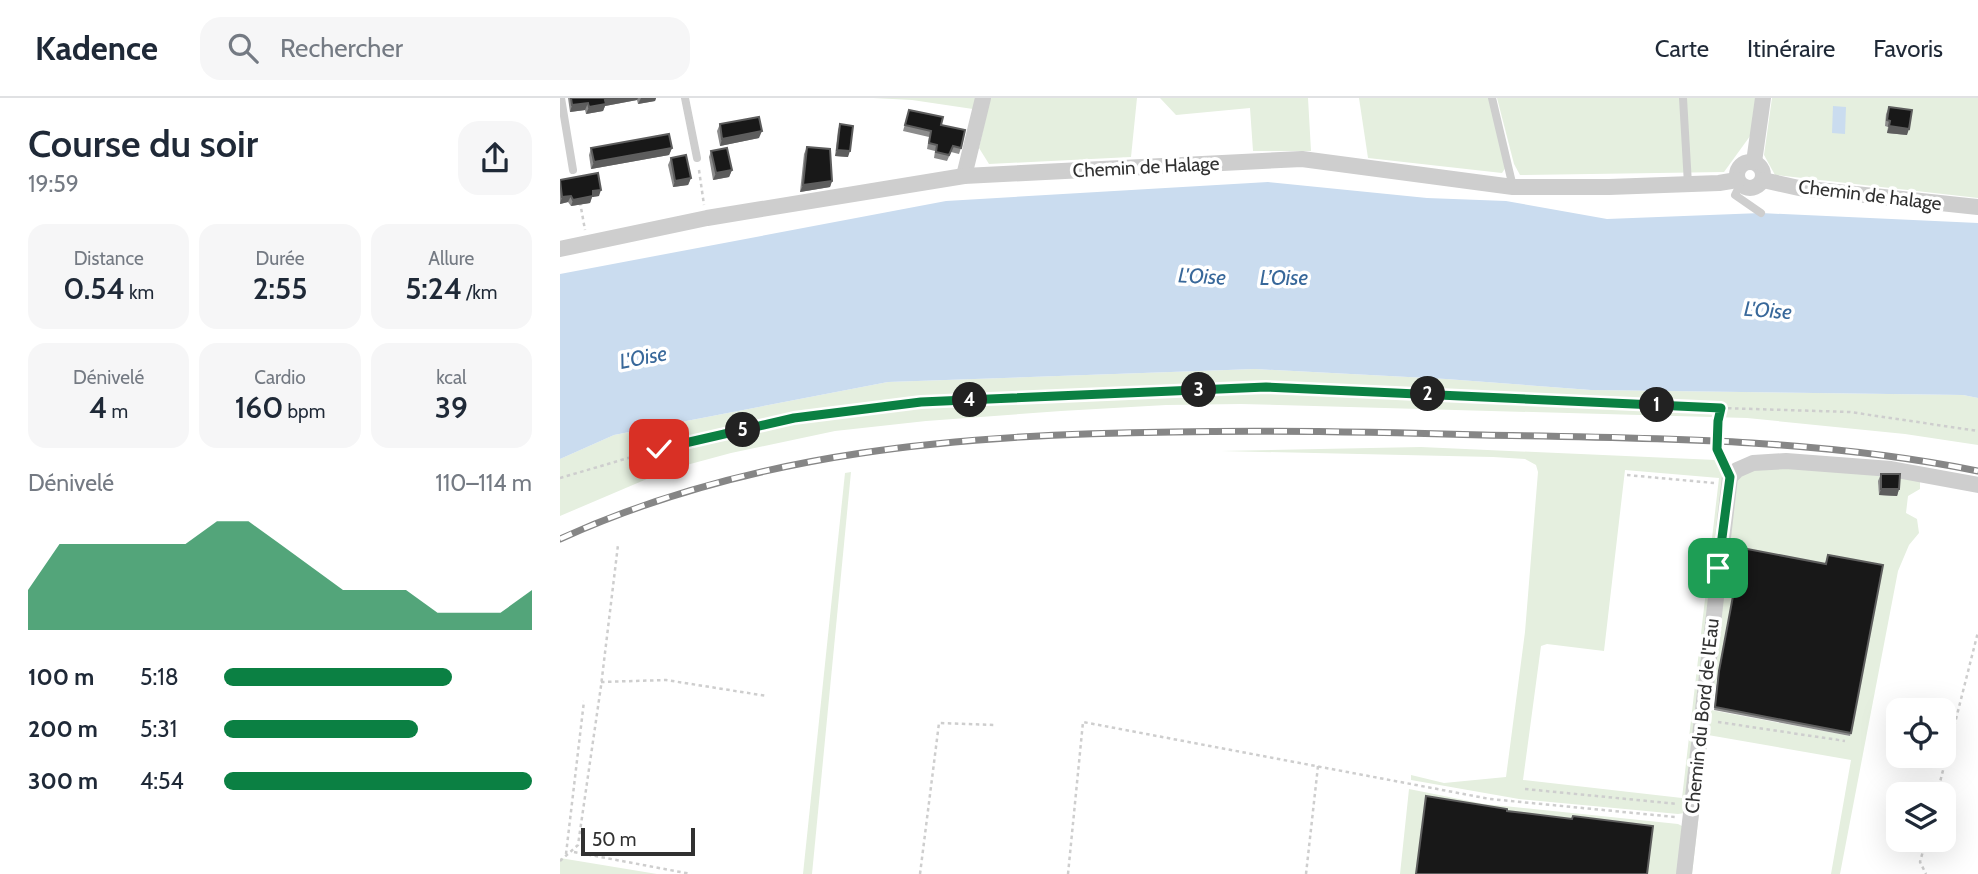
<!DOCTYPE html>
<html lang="fr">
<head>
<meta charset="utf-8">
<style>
	body { margin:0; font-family:Cabin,sans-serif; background:#f6f6f7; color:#1f2937; height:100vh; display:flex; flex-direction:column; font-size:26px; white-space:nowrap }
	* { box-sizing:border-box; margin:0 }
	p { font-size:23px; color:#747a83 }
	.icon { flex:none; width:38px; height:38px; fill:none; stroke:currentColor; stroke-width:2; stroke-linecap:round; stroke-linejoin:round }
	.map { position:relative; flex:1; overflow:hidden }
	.side { display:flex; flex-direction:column; background:#fff; width:560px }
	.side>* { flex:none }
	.fabs { position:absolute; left:1326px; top:600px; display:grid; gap:14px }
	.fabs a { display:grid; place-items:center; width:70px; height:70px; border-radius:14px; background:#fff; box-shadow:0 7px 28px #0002; font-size:35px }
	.scale { position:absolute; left:21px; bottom:18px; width:114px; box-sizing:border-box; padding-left:7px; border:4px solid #313131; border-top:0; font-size:19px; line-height:24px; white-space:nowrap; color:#313131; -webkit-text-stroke:5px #fff; paint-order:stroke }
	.pin { position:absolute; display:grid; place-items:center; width:60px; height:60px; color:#fff; margin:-30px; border-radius:14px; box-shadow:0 4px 10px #0006 }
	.km { position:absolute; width:35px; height:35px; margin:-18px; border-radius:50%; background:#222; color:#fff; font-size:19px; line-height:35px; text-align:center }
	.round { display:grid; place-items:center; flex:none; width:74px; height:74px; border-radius:21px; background:#f6f6f7 }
	.overview { display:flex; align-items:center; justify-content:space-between; height:119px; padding:0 28px }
	h1 { font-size:38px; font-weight:600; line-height:52px }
	.stats { display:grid; grid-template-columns:repeat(3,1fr); gap:10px; height:119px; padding:7px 28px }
	.stats div { display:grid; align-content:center; border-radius:18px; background:#f6f6f7; text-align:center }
	.stats b { font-size:30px; font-weight:600 }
	.stats small { font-size:19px; font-weight:400 }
	.stats p { font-size:19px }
	.chart { height:196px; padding:14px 28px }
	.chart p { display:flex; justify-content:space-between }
	.chart svg { width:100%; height:126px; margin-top:7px; fill:#0b8043; opacity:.7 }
	ul { padding:0 28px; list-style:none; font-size:23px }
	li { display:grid; grid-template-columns:112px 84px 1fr; align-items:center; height:52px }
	li i { height:18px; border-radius:9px; background:#0b8043 }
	header { display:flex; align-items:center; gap:42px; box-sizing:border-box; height:98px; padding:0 35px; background:#fff; border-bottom:2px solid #e0e1e3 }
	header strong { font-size:33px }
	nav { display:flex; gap:38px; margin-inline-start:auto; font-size:24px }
	.search { width:490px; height:63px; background:#f6f6f7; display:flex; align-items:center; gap:18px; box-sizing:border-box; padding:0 24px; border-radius:21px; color:#747a83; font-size:26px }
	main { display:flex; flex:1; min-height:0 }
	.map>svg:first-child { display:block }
	.green { fill:#e5efdf; fill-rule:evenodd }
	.water { fill:#cadcef }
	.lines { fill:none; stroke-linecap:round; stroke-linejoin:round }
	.path { stroke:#cecece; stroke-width:2.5; stroke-dasharray:3.5 3.5; stroke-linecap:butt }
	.service { stroke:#cecece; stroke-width:8 }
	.minor { stroke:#cecece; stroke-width:16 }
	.rail-casing { stroke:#868686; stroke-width:7 }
	.rail { stroke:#fff; stroke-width:4.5; stroke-dasharray:13; stroke-linecap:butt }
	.wall { fill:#8c8c8c }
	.shaded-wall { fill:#5d5d5d }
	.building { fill:#181818; stroke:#5d5d5d; stroke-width:2 }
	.route-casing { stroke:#fff; stroke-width:14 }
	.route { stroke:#0b8043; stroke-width:9 }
	.labels { text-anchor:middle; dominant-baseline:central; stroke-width:7; stroke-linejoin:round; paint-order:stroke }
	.street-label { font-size:19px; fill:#313131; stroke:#fff }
	.water-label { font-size:21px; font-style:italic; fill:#38689a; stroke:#fff }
</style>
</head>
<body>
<header>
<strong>Kadence</strong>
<div class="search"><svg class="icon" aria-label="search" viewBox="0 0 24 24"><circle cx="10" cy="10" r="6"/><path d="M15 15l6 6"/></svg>Rechercher</div>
<nav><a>Carte</a><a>Itinéraire</a><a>Favoris</a></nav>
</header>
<main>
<section class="side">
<div class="overview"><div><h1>Course du soir</h1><p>19:59</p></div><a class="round"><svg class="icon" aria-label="share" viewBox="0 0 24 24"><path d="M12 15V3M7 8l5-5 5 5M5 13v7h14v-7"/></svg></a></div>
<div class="stats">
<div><p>Distance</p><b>0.54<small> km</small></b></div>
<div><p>Durée</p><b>2:55</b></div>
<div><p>Allure</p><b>5:24<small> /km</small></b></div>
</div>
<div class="stats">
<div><p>Dénivelé</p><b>4<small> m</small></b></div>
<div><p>Cardio</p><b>160<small> bpm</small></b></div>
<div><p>kcal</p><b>39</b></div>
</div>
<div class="chart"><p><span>Dénivelé</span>110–114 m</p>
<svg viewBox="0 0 160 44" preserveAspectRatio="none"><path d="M0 44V30L10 14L20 14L30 14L40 14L50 14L60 6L70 6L80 14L90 22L100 30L110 30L120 30L130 38L140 38L150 38L160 30V44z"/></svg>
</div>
<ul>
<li><b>100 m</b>5:18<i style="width:74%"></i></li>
<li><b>200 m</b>5:31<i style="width:63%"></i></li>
<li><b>300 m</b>4:54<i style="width:100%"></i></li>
</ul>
</section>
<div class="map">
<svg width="1418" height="776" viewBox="0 0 1418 776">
	<rect width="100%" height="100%" fill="#fff"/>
	<g class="green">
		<path d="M313,0H416L413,11L352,2Z"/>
		<path d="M430,0H577L571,59L429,66L419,50Z"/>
		<path d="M600,0H748L751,53H693L690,10L616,17Z"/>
		<path d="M799,0H929L946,69L942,75L808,60Z"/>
		<path d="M937,0H1197L1193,34L1164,74L960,77L954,66Z"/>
		<path d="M1212,0H1418V100L1215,77L1204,57Z"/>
		<path d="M695,271L886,281L1031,292L1403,297L1418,300V347L1345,336L1187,320L681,306L606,307L501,313L366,323L275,333L171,355L108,372L0,418V361L54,337L328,284Z"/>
		<path d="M861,349L1156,362L1164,379L1125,715L1118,716L959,701L851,682V677L884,685L946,679L965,534L978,374L976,367L965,361L933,359L661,353ZM1065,372L1159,380L1122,700L963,682L981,548L987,546L1044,553Z"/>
		<path d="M1205,366C1257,366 1309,372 1360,381V391L1348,398L1346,415L1357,421L1359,435L1349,447L1338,473L1280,776H1271L1291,662L1148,637L1132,776H1129L1145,639L1147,636L1146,614L1168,409C1175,382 1176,373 1205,366ZM1181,454L1265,470L1267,460L1321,471L1290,638L1151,612Z"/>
		<path d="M291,374L252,776H243L285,375Z"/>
		<path d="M849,691L924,706L1118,726L1122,728L1118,776H1005L865,701L856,776H840Z"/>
		<path d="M0,760L97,776H0Z"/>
	</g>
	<g class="water">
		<path d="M1273,8L1286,9L1285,36L1272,35Z"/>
		<path d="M708,84L867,100L946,103L1047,121L1201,115L1418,125V300L1403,297L1031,292L886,281L695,271L328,284L54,337L0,361V176L386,103Z"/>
	</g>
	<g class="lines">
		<g class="path">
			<path d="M139,72L144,107"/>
			<path d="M20,104L25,132"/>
			<path d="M1161,310L1290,314L1418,333"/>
			<path d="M1067,377L1154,385"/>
			<path d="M0,380L99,351L234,320L361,304L706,289L1161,310C1157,328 1156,346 1162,363"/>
			<path d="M41,584L106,582L207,598"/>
			<path d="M1158,624L1285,643"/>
			<path d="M965,691L1118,706"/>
			<path d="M1377,696L1418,534"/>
			<path d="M1366,742L1360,764L1366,776"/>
			<path d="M14,754L131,776"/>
			<path d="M6,756L24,603"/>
			<path d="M0,763L18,747L41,588L58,447"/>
			<path d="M360,776L379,625L434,627"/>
			<path d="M508,776L523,624L930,701L1115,719"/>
			<path d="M746,776L758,668"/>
		</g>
		<g class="service">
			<path d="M1,0L13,72"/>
			<path d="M125,0L137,60"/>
			<path d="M932,0L953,89"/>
			<path d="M1123,0L1128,86"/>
			<path d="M1180,87L1175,97L1201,115"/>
		</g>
		<g class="minor">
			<circle cx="1190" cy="77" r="13"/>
			<path d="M1194,64L1203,0"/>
			<path d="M404,78L423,0"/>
			<path d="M1203,82L1239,90L1418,109"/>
			<path d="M0,151L147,120L404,78L742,61L953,89H1049L1159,85L1177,82"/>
			<path d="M1124,776L1170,379L1177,372L1193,365L1226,363L1331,371L1418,387"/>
		</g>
		<defs>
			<path id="rail" d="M0,441C193,353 403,336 613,334C716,332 819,334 923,337C1088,340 1255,340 1418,373"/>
		</defs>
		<use href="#rail" class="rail-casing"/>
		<use href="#rail" class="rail"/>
	</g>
	<g class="wall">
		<path d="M8,0H96L95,3L78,6L77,2L45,8L43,13L26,16L25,12L10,14Z"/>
		<path d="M1329,9L1347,37L1327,35L1328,29L1325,28L1326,16Z"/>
		<path d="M349,12L381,27L401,50L399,56L391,54L387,63L374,60L375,53L367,51L369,39L343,33Z"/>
		<path d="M160,26L199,40L160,48L157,33Z"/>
		<path d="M280,26L288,59L275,58L278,32Z"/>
		<path d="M247,49L272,83L270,89L240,94L244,56Z"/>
		<path d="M31,50H112L109,57L31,71L29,57Z"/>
		<path d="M151,53L172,72L169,79L153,82L149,59Z"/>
		<path d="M111,60L131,80L128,87L113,89L108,67Z"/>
		<path d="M0,82L39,98L32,99L30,105L11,108L8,104L0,106Z"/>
		<path d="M1321,376L1339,391L1337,398L1319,397L1318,383Z"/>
		<path d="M1182,450L1265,466L1268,457L1291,635L1290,638L1154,612L1158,576Z"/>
		<path d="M866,698L947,713L1087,776H856Z"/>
	</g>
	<g class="shaded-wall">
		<path d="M53,0H78L77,2L45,8L43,13L26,16L29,9L45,2Z"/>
		<path d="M81,0H96L95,3L78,6Z"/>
		<path d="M28,5L25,12L10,14L12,7Z"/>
		<path d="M1329,28L1349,31L1347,37L1327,35Z"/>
		<path d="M202,33L199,40L160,48L162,41Z"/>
		<path d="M112,50L109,57L31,71L34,64Z"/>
		<path d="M277,52L290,53L288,59L275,58Z"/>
		<path d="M172,72L169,79L153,82L156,75Z"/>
		<path d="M131,80L128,87L113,89L115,83Z"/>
		<path d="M272,83L270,89L240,94L243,87Z"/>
		<path d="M41,92L39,98L32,99L30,105L11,108L13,102L33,93Z"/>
		<path d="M11,98L8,104L0,106L2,99Z"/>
		<path d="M1321,391H1339L1337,398L1319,397Z"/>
	</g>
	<g class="building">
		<path d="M11,0H53L45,2L46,6L29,9L28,5L12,7Z"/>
		<path d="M1329,9L1352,12L1349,31L1329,28L1330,23L1327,22Z"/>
		<path d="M349,12L383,19L381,27L405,32L401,50L393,48L389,57L376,54L377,47L369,45L371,33L345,27Z"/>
		<path d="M199,19L202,33L162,41L160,26Z"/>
		<path d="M280,26L293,28L290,53L277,52Z"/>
		<path d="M109,36L112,50L34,64L31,50Z"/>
		<path d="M247,49L270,51L272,83L243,87Z"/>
		<path d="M167,50L172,72L156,75L151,53Z"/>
		<path d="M126,57L131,80L115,83L111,60Z"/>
		<path d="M38,75L41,92L33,93V98L13,102L11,98L2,99L0,82Z"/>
		<path d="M1321,376H1340L1339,391H1321Z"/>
		<path d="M1182,450L1266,466L1268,457L1323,467L1291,635L1155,609L1159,573Z"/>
		<path d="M866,698L947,711V713L1012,721L1013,718L1093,728L1087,776H856Z"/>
	</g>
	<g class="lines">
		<defs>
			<path id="route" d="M99,351L234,320L361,304L706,289L1161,310L1158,323L1157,351L1170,379L1158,470"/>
		</defs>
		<use href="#route" class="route-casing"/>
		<use href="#route" class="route"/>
	</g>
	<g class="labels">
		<g class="street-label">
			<text transform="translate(586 69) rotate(-3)">Chemin de Halage</text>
			<text transform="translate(1310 97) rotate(7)">Chemin de halage</text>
			<text transform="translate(1142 618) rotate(-84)">Chemin du Bord de l'Eau</text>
		</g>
		<g class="water-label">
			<text transform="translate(642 178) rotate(3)">L'Oise</text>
			<text x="724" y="179">L’Oise</text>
			<text transform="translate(1208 212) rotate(4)">L'Oise</text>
			<text transform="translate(83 259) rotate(-11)">L'Oise</text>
		</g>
	</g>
</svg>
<div class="fabs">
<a><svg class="icon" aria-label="locate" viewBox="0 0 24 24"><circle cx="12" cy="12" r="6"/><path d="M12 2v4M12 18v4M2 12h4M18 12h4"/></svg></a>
<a><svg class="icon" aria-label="layers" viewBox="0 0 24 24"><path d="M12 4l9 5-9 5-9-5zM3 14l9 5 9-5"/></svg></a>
</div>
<div class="scale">50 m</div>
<div class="pin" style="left:1158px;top:470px;background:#1e9e55"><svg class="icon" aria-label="arrive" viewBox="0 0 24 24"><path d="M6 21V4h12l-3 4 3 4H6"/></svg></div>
<div class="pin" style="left:99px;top:351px;background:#d93025"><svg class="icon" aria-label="check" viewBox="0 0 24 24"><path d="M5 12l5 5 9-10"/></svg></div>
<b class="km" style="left:1097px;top:307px">1</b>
<b class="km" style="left:868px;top:296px">2</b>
<b class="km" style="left:639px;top:292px">3</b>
<b class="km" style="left:410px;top:302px">4</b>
<b class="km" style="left:183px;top:332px">5</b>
</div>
</main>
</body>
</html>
